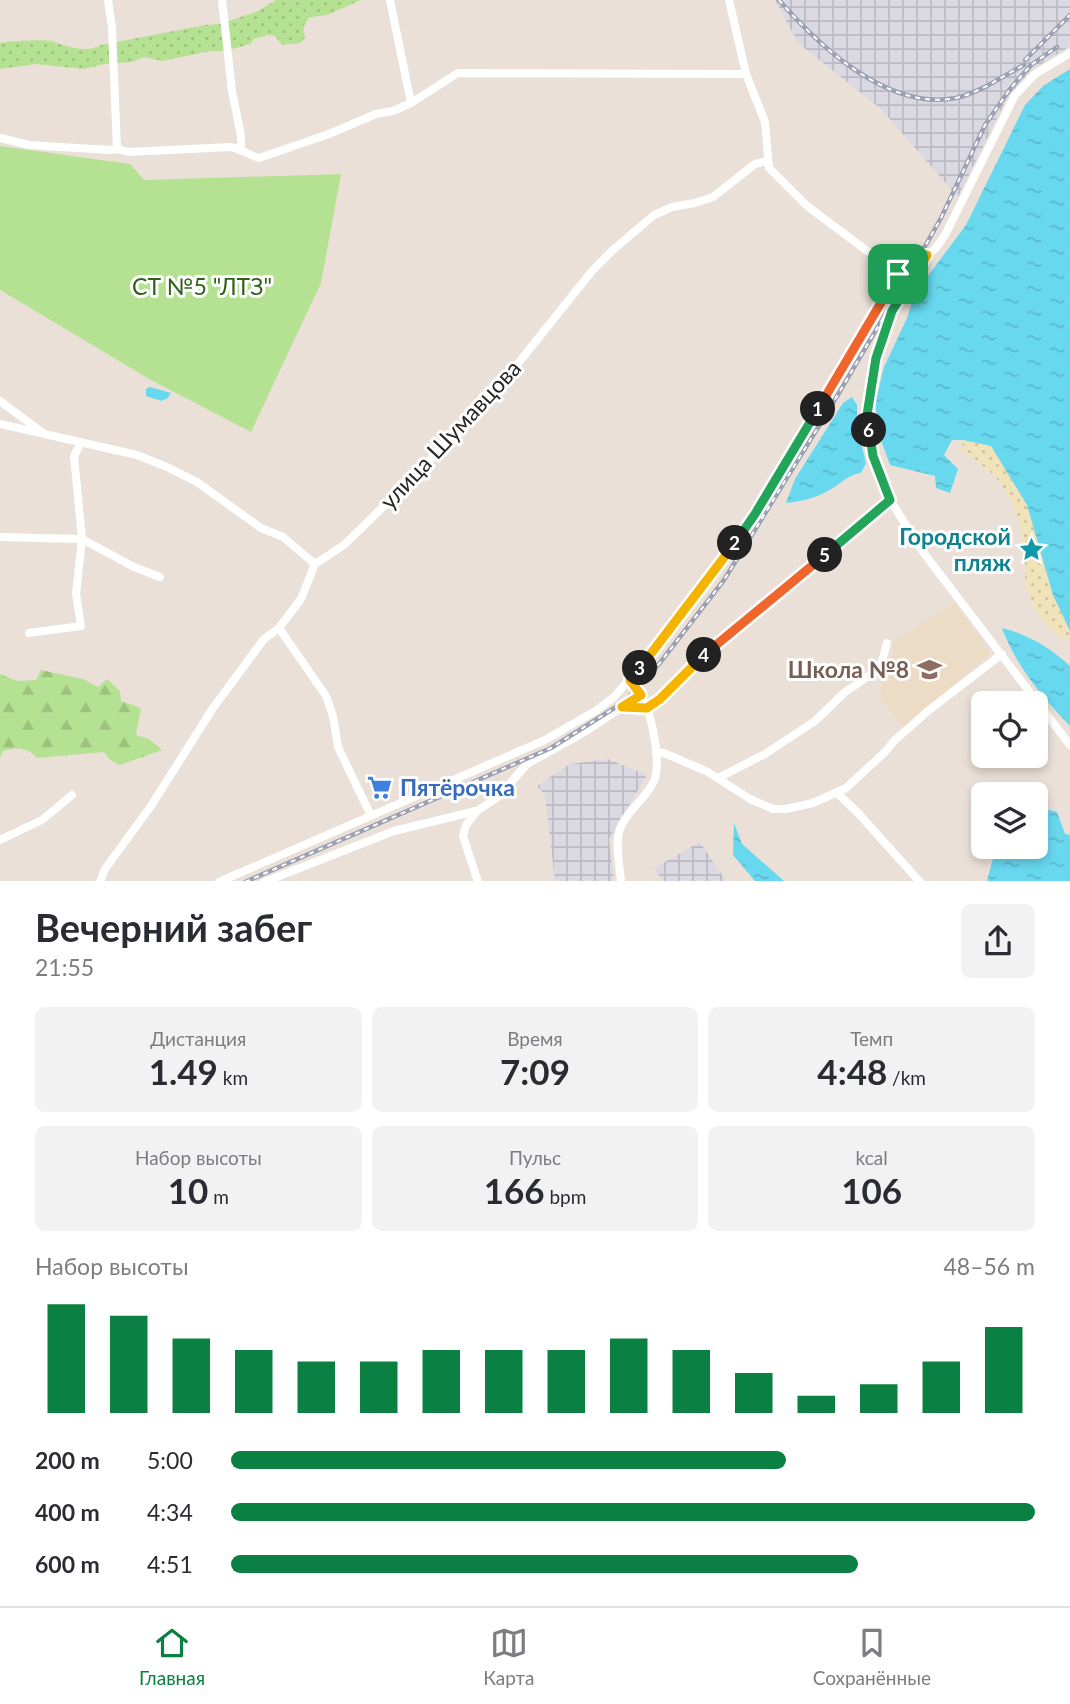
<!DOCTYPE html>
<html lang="ru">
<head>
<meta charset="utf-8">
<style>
	body { margin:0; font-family:Lato,sans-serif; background:#f2f2f3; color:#2b2b33; height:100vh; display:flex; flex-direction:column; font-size:26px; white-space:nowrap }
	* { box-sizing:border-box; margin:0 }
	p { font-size:23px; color:#7c7c81 }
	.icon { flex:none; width:38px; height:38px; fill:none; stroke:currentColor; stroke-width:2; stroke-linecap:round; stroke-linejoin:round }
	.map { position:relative; height:881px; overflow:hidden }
	.drawer { display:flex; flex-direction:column; background:#fff; flex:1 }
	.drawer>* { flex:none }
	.fabs { position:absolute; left:971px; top:691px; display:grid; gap:14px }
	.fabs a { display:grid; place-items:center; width:77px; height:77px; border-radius:10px; background:#fff; box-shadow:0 4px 10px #0003; font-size:35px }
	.pin { position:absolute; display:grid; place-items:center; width:60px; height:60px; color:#fff; margin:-30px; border-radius:14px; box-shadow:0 4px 10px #0006 }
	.km { position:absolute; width:35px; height:35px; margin:-18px; border-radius:50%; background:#222; color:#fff; font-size:19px; line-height:35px; text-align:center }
	.round { display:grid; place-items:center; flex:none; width:74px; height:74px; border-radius:10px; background:#f2f2f3 }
	.summary { display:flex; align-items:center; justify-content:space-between; height:119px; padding:0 35px }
	h1 { font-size:38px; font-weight:700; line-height:52px }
	.figures { display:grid; grid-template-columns:repeat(3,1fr); gap:10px; height:119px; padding:7px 35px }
	.figures div { display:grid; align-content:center; border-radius:10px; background:#f2f2f3; text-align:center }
	.figures b { font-size:35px; font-weight:700 }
	.figures small { font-size:19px; font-weight:400 }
	.figures p { font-size:19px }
	.chart { height:196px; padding:14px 35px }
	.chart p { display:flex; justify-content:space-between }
	.chart svg { width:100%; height:126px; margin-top:7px; stroke:#0b8043; stroke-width:6 }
	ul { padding:0 35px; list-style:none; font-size:23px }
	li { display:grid; grid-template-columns:112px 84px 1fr; align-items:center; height:52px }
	li i { height:18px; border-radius:9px; background:#0b8043 }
	.menu { display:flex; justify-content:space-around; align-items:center; height:98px; border-top:2px solid #e1e1e2; background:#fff; font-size:19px; color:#7c7c81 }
	.menu a { display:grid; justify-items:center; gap:4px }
	.menu .on { color:#0b8043 }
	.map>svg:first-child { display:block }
	.industrial { fill:url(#industrial-grid) }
	.education { fill:#ecdcc6 }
	.grass { fill:url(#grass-dots) }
	.forest { fill:url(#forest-firs) }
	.sand { fill:url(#sand-dots) }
	.garden { fill:#b5e292 }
	.water { fill:url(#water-ripples) }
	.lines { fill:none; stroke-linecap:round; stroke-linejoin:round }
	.minor { stroke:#fff; stroke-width:8 }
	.rail-casing { stroke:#9ba0b2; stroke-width:4.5 }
	.rail { stroke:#fff; stroke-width:2; stroke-dasharray:5; stroke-linecap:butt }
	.split-1-casing { stroke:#fff; stroke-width:14 }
	.split-2-casing { stroke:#fff; stroke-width:14 }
	.split-3-casing { stroke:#fff; stroke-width:14 }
	.split-4-casing { stroke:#fff; stroke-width:14 }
	.split-5-casing { stroke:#fff; stroke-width:14 }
	.split-6-casing { stroke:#fff; stroke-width:14 }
	.split-7-casing { stroke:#fff; stroke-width:14 }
	.split-8-casing { stroke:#fff; stroke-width:14 }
	.split-1 { stroke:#f0652b; stroke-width:9 }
	.split-2 { stroke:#22a559; stroke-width:9 }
	.split-3 { stroke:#f5b400; stroke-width:9 }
	.split-4 { stroke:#f5b400; stroke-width:9 }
	.split-5 { stroke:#f0652b; stroke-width:9 }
	.split-6 { stroke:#22a559; stroke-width:9 }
	.split-7 { stroke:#22a559; stroke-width:9 }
	.split-8 { stroke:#f5b400; stroke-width:9 }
	.labels { text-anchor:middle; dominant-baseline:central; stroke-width:6; stroke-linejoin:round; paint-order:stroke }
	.park-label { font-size:23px; fill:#2f6218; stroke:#fff }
	.street-label { font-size:23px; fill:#272727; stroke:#fff }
	.culture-label { font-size:23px; font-weight:bold; fill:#0d838f; stroke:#fff; text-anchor:end }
	.education-label { font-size:23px; font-weight:bold; fill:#785e54; stroke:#fff; text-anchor:end }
	.shop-label { font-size:23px; font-weight:bold; fill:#366cbe; stroke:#fff; text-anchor:start }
</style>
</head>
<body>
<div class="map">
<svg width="1070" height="882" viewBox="0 0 1070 882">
	<defs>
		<pattern id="industrial-grid" width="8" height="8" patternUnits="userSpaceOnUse" patternTransform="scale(1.75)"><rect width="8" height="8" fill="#dad9e2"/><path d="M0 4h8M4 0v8" fill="none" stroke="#bbbac2"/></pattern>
		<pattern id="grass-dots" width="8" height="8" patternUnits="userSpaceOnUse" patternTransform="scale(1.75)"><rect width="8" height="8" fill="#b5e292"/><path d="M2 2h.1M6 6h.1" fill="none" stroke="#9cc27e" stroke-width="1.8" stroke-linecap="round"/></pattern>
		<pattern id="forest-firs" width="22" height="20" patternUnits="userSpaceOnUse" patternTransform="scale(1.75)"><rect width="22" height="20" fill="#b5e292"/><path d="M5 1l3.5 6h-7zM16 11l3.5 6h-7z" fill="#9cc27e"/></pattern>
		<pattern id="sand-dots" width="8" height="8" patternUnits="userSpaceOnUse" patternTransform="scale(1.75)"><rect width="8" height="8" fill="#f0e2b9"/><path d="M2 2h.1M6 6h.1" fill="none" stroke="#cec29f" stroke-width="1.8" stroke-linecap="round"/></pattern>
		<pattern id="water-ripples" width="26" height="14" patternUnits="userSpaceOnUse" patternTransform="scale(1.75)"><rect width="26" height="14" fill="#68d8ee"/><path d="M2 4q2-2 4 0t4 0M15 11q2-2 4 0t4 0" fill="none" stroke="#5ab9cc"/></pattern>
	</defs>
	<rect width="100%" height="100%" fill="#eae0d7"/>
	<g class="industrial">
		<path d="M775,0H1070V46L1030,71L1006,100L958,197L880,108L798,43Z"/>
		<path d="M608,759L647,775L609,839L614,881H555L545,795L537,786L570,764Z"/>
		<path d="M700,842L726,881H663L654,868Z"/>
	</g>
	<path class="education" d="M954,603L991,653L904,727L881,700V673L891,664L894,641Z"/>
	<path class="grass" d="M276,0H361L327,15L310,17C303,24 303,28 305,38L300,43L282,45L275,36L268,35L254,39L250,44L225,51H210L162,61L145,57L132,62L104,64L84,69L36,64L0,69V43C8,41 44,39 51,41C67,46 85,54 101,45L205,25L220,24L258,11Z"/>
	<path class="forest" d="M41,670L83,679L98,687L107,679L120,691L121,701L141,708L136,735L149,739L162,750L120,765L110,760L104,752L37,758C27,747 16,747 3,751L0,758V674L17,681L36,680Z"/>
	<path class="sand" d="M963,440L991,445L1027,505L1053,595L1070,631V641C1048,634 1031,606 1026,584C1024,577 1026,570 1025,563C1024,540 1017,510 1005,490C996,474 977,461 962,451Z"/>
	<path class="garden" d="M0,146L130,164L144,180L341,174L321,283L251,432L151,380L0,290Z"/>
	<g class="water">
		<path d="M1070,69V631L1053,595L1027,505L991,446L963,440H952L944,455L958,469L950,493L936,488L935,476L890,465L882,443L875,404L884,367L907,318L915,293L966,225L1025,105L1043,86Z"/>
		<path d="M150,387L171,393L168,398L161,401L146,396V389Z"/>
		<path d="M852,397L857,405V425L866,463L861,473C849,475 846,479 836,486C820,497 804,501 786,503L795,479L843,403Z"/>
		<path d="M1002,628C1029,635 1049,647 1070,666V726C1042,697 1016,666 1002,628Z"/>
		<path d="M1036,806L1057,812L1065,834L1070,835V881H987L996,847H1036Z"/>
		<path d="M734,823L742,844L784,881H755L733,855Z"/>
	</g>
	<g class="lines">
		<g class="minor">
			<path d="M108,0L112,28L117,149"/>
			<path d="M222,0L232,91L241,136V149"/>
			<path d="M390,0L411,103"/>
			<path d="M729,0L746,74L765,122L769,168L807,206L898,274"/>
			<path d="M0,138L29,145L110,150L117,149L128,152L230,147C241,149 248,155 259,158L329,134L376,114L393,111L411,103L458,73L746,74"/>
			<path d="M927,255L892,311L876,358L867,415L873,456L890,500L923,552L1070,745"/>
			<path d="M0,401L43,433"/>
			<path d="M0,424L137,455L167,467L197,482L261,528L283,537L315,564"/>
			<path d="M0,537L82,539L134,567L160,577"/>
			<path d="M279,628L326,696L333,716L338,747L371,816"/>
			<path d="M29,633L81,626L76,594L82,539L74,456L81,443"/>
			<path d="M622,707L647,708L660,699L701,656L890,500"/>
			<path d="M656,752L664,753L708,772L750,799L773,809H786L813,803L846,788L885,752L894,741L929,710L1002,654"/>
			<path d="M718,778L765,754L815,721L844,693L880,668L887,643"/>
			<path d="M837,793L858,813L920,882"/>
			<path d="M0,840L42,820L72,795"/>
			<path d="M100,882L105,869L151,806L213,708L264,639L279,628L301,599L315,564L344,545L416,475L512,371L592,271L613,250L654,215L672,207L695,203L713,197L755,164L767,161"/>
			<path d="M219,882L545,740L597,710L614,697L652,653L755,514L904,265C912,258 917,258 926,255C935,252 941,241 946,233L1015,95L1035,74L1070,53"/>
			<path d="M264,882L394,831L476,811"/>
			<path d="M478,882L463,836L466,825L477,811L498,797L527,764L583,733L641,695"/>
			<path d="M621,882C620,866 615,847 619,832C624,813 644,801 653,783C662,768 653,725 647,708C644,698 636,689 630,680"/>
		</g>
		<defs>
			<g id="rail">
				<path d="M779,0C820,47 888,111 956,98C979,93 1003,76 1024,65"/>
				<path d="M1025,60L1070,15"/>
				<path d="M245,882L551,748L624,702L659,664L724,580L830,408L919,257L941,218L985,125L1010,89L1031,65L1057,47"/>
			</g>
		</defs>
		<use href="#rail" class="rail-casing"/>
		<use href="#rail" class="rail"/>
	</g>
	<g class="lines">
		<defs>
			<path id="split-1" d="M818,409L898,274"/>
			<path id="split-2" d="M735,543L755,514L818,409"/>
			<path id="split-3" d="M640,668L735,543"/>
			<path id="split-4" d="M640,668L630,680L641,695L622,707L647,708L660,699L704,655"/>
			<path id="split-5" d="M704,655L825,555"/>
			<path id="split-6" d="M825,555L890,500L873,456L869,430"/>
			<path id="split-7" d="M869,430L867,415L876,358L892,311L910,282"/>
			<path id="split-8" d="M898,274L911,258L927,255L910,282"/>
		</defs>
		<use href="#split-1" class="split-1-casing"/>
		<use href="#split-2" class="split-2-casing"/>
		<use href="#split-3" class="split-3-casing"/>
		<use href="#split-4" class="split-4-casing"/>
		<use href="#split-5" class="split-5-casing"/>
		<use href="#split-6" class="split-6-casing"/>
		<use href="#split-7" class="split-7-casing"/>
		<use href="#split-8" class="split-8-casing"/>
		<use href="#split-1" class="split-1"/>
		<use href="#split-2" class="split-2"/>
		<use href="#split-3" class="split-3"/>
		<use href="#split-4" class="split-4"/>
		<use href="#split-5" class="split-5"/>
		<use href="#split-6" class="split-6"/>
		<use href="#split-7" class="split-7"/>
		<use href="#split-8" class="split-8"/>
	</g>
	<defs>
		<symbol id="sight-bare" viewBox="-9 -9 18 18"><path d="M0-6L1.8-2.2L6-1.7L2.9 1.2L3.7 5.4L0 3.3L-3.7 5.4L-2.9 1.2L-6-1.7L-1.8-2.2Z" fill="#0f9aa8" stroke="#fff" stroke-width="2.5" paint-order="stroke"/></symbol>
		<symbol id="school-bare" viewBox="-9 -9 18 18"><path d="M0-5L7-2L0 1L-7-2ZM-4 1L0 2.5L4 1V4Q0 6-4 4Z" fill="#8d6e63" stroke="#fff" stroke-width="2.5" paint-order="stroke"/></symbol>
		<symbol id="supermarket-bare" viewBox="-9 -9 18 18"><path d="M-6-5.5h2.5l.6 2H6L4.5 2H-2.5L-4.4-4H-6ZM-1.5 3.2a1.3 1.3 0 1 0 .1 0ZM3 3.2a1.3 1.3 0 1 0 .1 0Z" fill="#3f7fe0" stroke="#fff" stroke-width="2.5" paint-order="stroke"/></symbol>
	</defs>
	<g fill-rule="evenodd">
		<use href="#sight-bare" x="1014" y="532" width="35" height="35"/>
		<use href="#school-bare" x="912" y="652" width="35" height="35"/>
		<use href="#supermarket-bare" x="362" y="770" width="35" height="35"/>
	</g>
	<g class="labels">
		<g class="park-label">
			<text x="202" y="286">СТ №5 "ЛТЗ"</text>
		</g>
		<g class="street-label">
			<text transform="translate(450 434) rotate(-47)">улица Шумавцова</text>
		</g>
		<g class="culture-label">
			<text x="1011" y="536">Городской<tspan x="1011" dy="26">пляж</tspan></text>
		</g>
		<g class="education-label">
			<text x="909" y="669">Школа №8</text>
		</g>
		<g class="shop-label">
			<text x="400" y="787">Пятёрочка</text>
		</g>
	</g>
</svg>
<div class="fabs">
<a><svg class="icon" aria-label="locate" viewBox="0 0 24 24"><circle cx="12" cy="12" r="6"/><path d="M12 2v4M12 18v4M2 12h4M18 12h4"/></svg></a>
<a><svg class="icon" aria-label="layers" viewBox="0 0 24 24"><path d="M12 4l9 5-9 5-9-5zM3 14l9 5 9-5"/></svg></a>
</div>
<div class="pin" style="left:898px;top:274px;background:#1e9e55"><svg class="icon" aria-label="arrive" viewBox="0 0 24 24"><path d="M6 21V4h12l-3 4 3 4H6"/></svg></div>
<b class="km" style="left:818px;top:409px">1</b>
<b class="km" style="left:735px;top:543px">2</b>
<b class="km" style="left:640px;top:668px">3</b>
<b class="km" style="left:704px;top:655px">4</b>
<b class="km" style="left:825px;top:555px">5</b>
<b class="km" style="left:869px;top:430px">6</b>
</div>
<section class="drawer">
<div class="summary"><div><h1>Вечерний забег</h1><p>21:55</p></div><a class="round"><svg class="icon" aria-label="share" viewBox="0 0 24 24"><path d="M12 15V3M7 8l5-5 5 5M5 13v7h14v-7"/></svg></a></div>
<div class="figures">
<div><p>Дистанция</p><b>1.49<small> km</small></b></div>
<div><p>Время</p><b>7:09</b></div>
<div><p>Темп</p><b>4:48<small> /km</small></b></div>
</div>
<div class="figures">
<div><p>Набор высоты</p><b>10<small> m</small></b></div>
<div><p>Пульс</p><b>166<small> bpm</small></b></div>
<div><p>kcal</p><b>106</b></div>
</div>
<div class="chart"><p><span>Набор высоты</span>48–56 m</p>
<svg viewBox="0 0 160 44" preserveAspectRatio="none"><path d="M5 44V6M15 44V10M25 44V18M35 44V22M45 44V26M55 44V26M65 44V22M75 44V22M85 44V22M95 44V18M105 44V22M115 44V30M125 44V38M135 44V34M145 44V26M155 44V14"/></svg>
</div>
<ul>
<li><b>200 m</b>5:00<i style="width:69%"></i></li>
<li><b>400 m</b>4:34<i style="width:100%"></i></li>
<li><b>600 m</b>4:51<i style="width:78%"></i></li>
</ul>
</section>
<nav class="menu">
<a class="on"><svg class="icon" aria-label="home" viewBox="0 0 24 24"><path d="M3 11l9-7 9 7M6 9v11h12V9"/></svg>Главная</a>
<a><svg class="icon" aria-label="map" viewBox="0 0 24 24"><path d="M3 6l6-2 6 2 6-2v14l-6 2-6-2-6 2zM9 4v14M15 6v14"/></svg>Карта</a>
<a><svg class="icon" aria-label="saved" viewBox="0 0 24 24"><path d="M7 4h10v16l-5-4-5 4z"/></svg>Сохранённые</a>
</nav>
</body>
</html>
